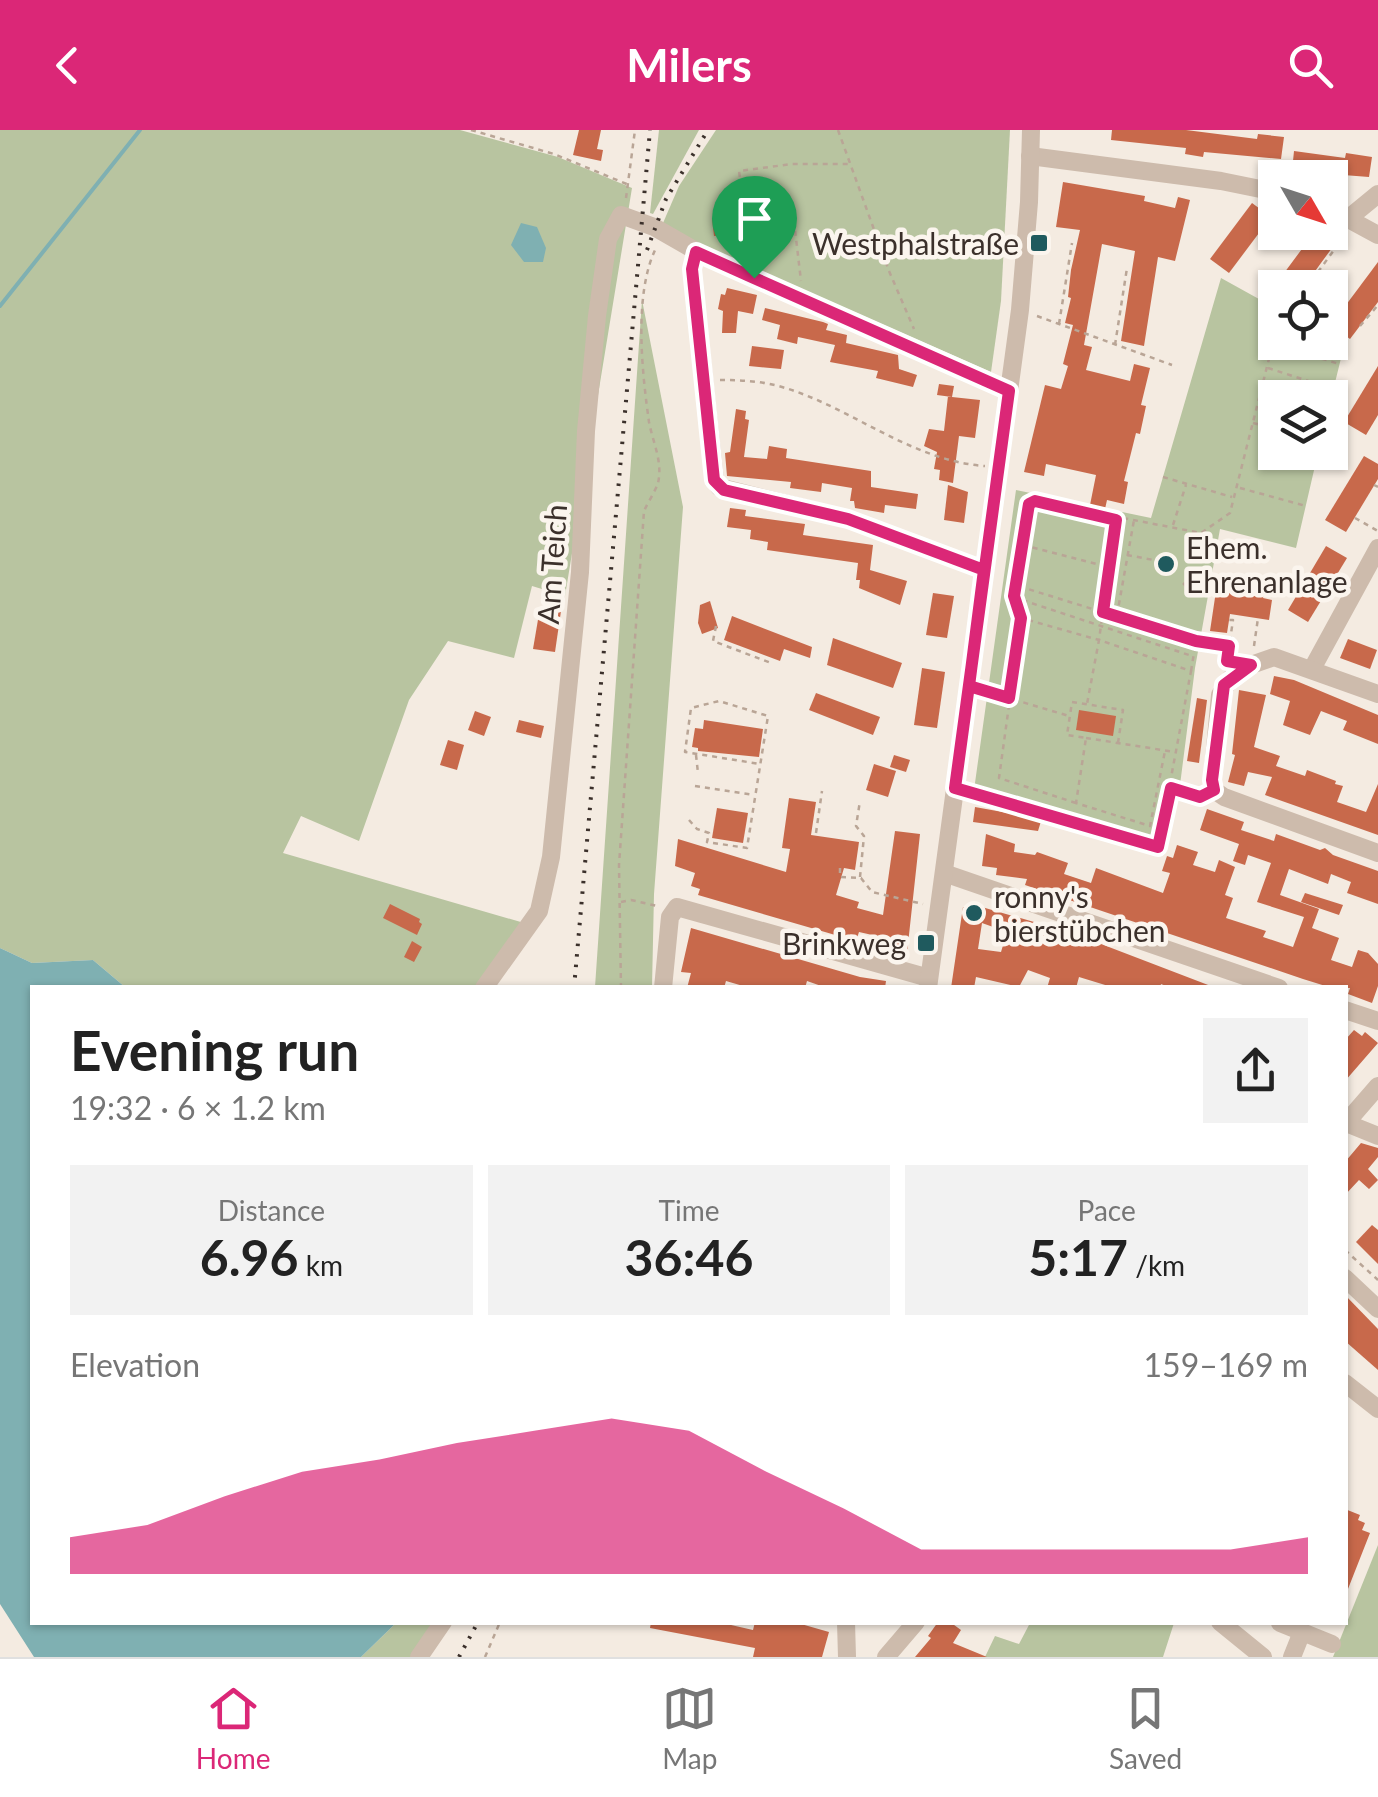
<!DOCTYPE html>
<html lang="en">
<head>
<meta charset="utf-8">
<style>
	body { margin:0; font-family:Lato,sans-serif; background:#f2f2f2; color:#222; height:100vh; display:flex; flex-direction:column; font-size:38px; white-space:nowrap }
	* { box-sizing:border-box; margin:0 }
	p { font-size:32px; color:#767676 }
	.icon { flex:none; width:55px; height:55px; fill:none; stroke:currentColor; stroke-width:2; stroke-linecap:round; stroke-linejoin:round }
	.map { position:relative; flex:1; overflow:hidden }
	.panel { position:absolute; left:30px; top:855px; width:1318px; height:640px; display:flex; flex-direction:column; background:#fff; border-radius:0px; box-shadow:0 2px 8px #0004 }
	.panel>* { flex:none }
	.needle { width:65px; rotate:129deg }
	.fabs { position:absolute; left:1258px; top:30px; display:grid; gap:20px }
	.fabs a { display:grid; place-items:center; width:90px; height:90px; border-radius:0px; background:#fff; box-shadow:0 2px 8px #0004; font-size:50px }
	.pin { position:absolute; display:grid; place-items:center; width:85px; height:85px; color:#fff; margin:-102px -42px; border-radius:50% 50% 50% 0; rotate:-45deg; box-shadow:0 0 10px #0007 }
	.pin .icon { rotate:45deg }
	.round { display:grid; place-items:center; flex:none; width:105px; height:105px; border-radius:0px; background:#f2f2f2 }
	.summary { display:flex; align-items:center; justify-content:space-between; height:170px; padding:0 40px }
	h1 { font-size:55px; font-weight:700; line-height:75px }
	.figures { display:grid; grid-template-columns:repeat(3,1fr); gap:15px; height:170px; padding:10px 40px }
	.figures div { display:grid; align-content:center; border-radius:0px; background:#f2f2f2; text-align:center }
	.figures b { font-size:50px; font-weight:700 }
	.figures small { font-size:28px; font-weight:400 }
	.figures p { font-size:28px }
	.chart { height:280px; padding:20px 40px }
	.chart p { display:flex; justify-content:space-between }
	.chart svg { width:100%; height:180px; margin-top:10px; fill:#db2777; opacity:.7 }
	header { display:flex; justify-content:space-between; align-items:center; height:130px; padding:0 40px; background:#db2777; color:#fff; font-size:45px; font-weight:700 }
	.dock { display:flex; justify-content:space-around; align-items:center; height:140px; border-top:2px solid #e0e0e0; background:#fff; font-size:28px; color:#767676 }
	.dock a { display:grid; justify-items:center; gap:5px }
	.dock .active { color:#db2777 }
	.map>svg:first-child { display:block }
	.green { fill:#b8c4a0 }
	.water { fill:#7fb0b2 }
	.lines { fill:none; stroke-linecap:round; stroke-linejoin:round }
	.stream { stroke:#7fb0b2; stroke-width:4 }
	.building { fill:#c8694b; fill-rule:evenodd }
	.path { stroke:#b9a596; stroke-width:2.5; stroke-dasharray:5 5; stroke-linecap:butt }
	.minor { stroke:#cdbbac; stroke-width:18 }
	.rail { stroke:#3b302b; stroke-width:4; stroke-dasharray:2.5 8; stroke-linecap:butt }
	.route-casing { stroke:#fff; stroke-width:20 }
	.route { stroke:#db2777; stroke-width:12 }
	.poi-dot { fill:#1f5a5e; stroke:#fbf5ee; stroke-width:4 }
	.labels { text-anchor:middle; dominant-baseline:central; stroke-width:9; stroke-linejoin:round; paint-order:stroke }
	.poi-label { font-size:30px; fill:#3b302b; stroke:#fbf5ee; text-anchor:end }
	.street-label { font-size:30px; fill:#3b302b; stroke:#fbf5ee }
</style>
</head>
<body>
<header><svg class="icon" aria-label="back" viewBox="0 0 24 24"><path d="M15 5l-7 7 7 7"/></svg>Milers<svg class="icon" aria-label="search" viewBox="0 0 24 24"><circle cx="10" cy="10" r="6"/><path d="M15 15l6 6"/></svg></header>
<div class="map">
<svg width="1378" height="1527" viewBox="0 0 1378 1527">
	<rect width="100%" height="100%" fill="#f4ebe1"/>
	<g class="green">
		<path d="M0,0H460L558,27L632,58L565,466L532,456L514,528L448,511L409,570L359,711L301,686L283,723L531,795L484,857H125L93,830L32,833L0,818Z"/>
		<path d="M659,0H699L653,84L650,83Z"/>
		<path d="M716,0H1010L1001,171L991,242L699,114L663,93L679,56Z"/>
		<path d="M1221,148L1275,178V212H1330V208L1344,216L1330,273V268H1275V322L1318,323L1296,418L1220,399L1195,538L1180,655L1166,654L1155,712L974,660L1016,360L1151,388Z"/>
		<path d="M642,170L683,377L654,764L652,857H595Z"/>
		<path d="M1378,1415V1527H1333Z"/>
		<path d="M396,1493H443L419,1527H361Z"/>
		<path d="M1030,1493H1174L1163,1527H985L995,1506L1019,1514Z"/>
	</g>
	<g class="water">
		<path d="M521,93L537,97L546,118L543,132H524L511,115Z"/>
		<path d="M0,818L32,833L93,830L125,857L32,858V1492L396,1493L361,1527H34L0,1474Z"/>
	</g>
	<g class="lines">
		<path class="stream" d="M0,176L140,0"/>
	</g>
	<g class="building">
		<path d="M579,0H601L597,19L603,20L601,31L573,25Z"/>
		<path d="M1112,0H1186L1257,9L1258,4L1284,7L1281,29L1204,22L1203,27L1185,24L1186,18L1111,10Z"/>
		<path d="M1294,21L1345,28L1346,23L1372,27L1369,47L1292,41Z"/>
		<path d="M1063,52L1145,66L1144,71L1175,78L1178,67L1190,70L1175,131L1158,127L1144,216L1121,211L1135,121L1102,114L1084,215L1092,217L1086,240L1130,251L1134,234L1150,238L1141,275L1146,276L1140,304L1136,303L1124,351L1128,352L1124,374L1107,370L1105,379L1090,375L1096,345L1046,334L1044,346L1024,342L1045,255L1061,259L1068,236L1063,234L1073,195L1065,193L1071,168L1068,167L1071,140L1080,100L1056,97Z"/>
		<path d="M1252,73L1271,87L1229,143L1210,129Z"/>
		<path d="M724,87L725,105L714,106L712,88Z"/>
		<path d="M1313,104L1332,118L1321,133L1303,158H1273Z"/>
		<path d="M1378,132V172L1350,209L1331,195Z"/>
		<path d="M727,158L757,165L753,184L738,181L736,203H722L723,181L718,179L721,164L725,165Z"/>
		<path d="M765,178L823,192L828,194L826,200L847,205L846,213L898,225L899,239L917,245L913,257L876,248L878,241L830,232L835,215L798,207L797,214L777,209L780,195L762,190Z"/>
		<path d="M752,216L784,220L781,239L749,236Z"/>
		<path d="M1378,236V285L1366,305L1344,292Z"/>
		<path d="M939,254L954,256L952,267L980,270L975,308L959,306L953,353L939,350L940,340L934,339L937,322L924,316L929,299L944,301L948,266L952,267L937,265Z"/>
		<path d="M736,279L746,281L745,289L749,290L744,327L767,329L769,316L787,319L786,328L871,341V357L918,364L916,379L885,375L884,383L855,378L854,371H850L852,358L822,353L821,362L790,358L791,352L727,346L725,323L730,322Z"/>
		<path d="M1364,326L1378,334V349L1346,402L1325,390Z"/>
		<path d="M948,355L968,362L964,393L944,390Z"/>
		<path d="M730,378L746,380L745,386L805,394L803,405L873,415L870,440L907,451L900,475L859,458L860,450H856L858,433L767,420L768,412L750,409L751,400L727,397Z"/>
		<path d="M1326,416L1347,428L1308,492L1288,480Z"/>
		<path d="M1251,460L1264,463L1263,468L1272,470L1269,490L1230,484L1227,503L1210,501L1216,461L1250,466Z"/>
		<path d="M933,463L954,466L947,508L926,505Z"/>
		<path d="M710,471L718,498L702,504L698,493L700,475Z"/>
		<path d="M540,478L561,481L555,522L533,519Z"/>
		<path d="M732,486L812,517L810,528L784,519L780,531L724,510Z"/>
		<path d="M833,508L902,533L893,558L827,535Z"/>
		<path d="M1348,509L1377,520L1370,539L1340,528Z"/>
		<path d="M922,538L945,542L937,598L914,595Z"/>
		<path d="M1274,546L1294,550L1378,585V614L1343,600L1347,591L1321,581L1310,605L1283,595L1290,571L1270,564Z"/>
		<path d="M1239,560L1266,565L1254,617L1280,626L1276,636L1305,646L1307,640L1336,651L1335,654L1343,656L1337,672L1366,682L1378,654V705L1265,665L1272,647L1248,642L1244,656L1228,652L1235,625L1232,624Z"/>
		<path d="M816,563L880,587L873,605L809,580Z"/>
		<path d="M1197,568L1207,570L1199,633L1187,631Z"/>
		<path d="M1079,580L1116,586L1113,606L1076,600Z"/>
		<path d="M475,581L491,587L484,606L468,600Z"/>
		<path d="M519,590L544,596L541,608L516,602Z"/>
		<path d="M704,590L763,599L759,627L698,621V618L692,617L695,598L703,599Z"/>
		<path d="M448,610L464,615L457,640L440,635Z"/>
		<path d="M894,625L910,630L906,642L890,637Z"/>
		<path d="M874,634L896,641L888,667L866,660Z"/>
		<path d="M789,668L816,672L811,705L859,712L855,740L844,738L836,765L859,772L857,778L883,785L895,701L920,704L907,823L889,820L890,809L859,802L856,811L698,765L700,759L691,756L695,743L675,736L678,709L786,742L790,719L782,718Z"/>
		<path d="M975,677L1008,683L1042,688L1038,701L973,692Z"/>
		<path d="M717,678L748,683L743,713L712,708Z"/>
		<path d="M1207,679L1244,692L1241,700L1274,711L1276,704L1320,720L1325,718L1333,725L1378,741V774L1347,763L1351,752L1331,744L1328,754L1289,739L1280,765L1319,779L1312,798L1339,808L1331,830L1352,837L1358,820L1368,823L1378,834V856L1372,873L1348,864L1350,858H1332L1303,849L1025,755L1027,749L996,745L997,738L982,736L986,704L1015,714L1014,722L1035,725L1037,722L1068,733L1064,744L1091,753L1096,738L1163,763L1170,743L1162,741L1167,726L1173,728L1177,715L1198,722L1193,735L1215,742L1219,730L1235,737L1225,765L1233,768L1226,788L1266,801L1263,807L1293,817L1304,787L1257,772L1271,733L1248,725L1245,735L1233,731L1239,714L1200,700Z"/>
		<path d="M1305,763L1343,775L1339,785L1301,772Z"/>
		<path d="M968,773L1041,794L1039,798L1065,807L1067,802L1088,809L1216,858H1171L1161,854L1160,858H1115L1079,847L1076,858H1047L1050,848L1028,840L1019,857L976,847L974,858H951L963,777L967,778ZM982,793L1007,802L1001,822L978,819Z"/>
		<path d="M390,774L420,789L419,792L422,794L417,805L383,788Z"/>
		<path d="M691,798L860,847L886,851L885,858H827L807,851L805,858H750L726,851L724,858H687L691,843L681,842Z"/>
		<path d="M412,811L422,817L414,832L404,827Z"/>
		<path d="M1354,900L1362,906L1365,902L1378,913L1345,951V910Z"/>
		<path d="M1361,1013L1378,1018V1027L1368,1039L1378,1050L1369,1059L1359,1050L1345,1065V1032Z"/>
		<path d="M1372,1095L1378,1100V1134L1356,1112Z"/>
		<path d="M1345,1165L1378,1199V1240L1345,1211Z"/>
		<path d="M1345,1379L1360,1385L1358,1390L1365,1393L1362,1400L1370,1403L1346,1464Z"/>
		<path d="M651,1492H718L753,1500L755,1492H794L829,1502L822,1527H753L755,1518L650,1498Z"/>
		<path d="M938,1492H950L961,1500L953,1513L987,1527H915L931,1508L928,1506Z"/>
	</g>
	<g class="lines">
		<g class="path">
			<path d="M471,0L554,24L629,55"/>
			<path d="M838,0L889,141L914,199"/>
			<path d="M626,68L635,0"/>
			<path d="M794,91L801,151"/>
			<path d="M751,126L739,41L792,34H848"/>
			<path d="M1306,158L1346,104"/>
			<path d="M1037,186L1172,235"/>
			<path d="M1059,194L1072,113"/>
			<path d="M1360,196L1378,175"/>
			<path d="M1274,214L1339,234"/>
			<path d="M1115,215L1127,138"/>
			<path d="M1268,238L1333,259"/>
			<path d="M720,250C741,250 761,251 782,257C851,277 911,331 985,336"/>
			<path d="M1262,265L1275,269"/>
			<path d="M1253,293L1275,299"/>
			<path d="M1163,347L1232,367"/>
			<path d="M1374,355L1378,357"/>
			<path d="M1240,358L1306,376"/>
			<path d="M1355,388L1378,401"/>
			<path d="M1173,395L1186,355"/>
			<path d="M1023,415L1108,437"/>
			<path d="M1127,425L1159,431"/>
			<path d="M1183,453L1187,457"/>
			<path d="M1015,457L1013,467L1021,487"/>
			<path d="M1013,467L1192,526"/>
			<path d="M1117,485L1134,390"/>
			<path d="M716,496L713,511L771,533"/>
			<path d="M1196,511L1228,515"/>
			<path d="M1254,516L1258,488"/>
			<path d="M1227,531L1233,490H1229"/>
			<path d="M1191,541L1196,511L1015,455L1029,374L1035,371L1115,391L1123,388L1201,403L1230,383L1275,205"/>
			<path d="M985,561L1069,586"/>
			<path d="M1086,608L1175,622"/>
			<path d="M1118,613L1123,580L1072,572L1067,605L1086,608L1076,673L1150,696L1165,621"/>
			<path d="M696,625L698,643"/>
			<path d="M695,656L754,665"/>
			<path d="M1173,659L1199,666"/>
			<path d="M971,662L1158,717L1191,541L1099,510L1087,574"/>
			<path d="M1076,673L999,648L1021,488L1099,510L1115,392"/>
			<path d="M689,690L697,699L709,703L707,712L747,718L768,586L719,571L691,578L685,622L760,634"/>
			<path d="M816,703L822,661"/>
			<path d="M840,738V747L861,748L872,762L923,774"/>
			<path d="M860,747L864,706L856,696L860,671"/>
			<path d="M621,772L631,770L657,776"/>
			<path d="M621,858L619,735L644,381C648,372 655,362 658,353C663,332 653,313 649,292C642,242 633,162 657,116"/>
			<path d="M1345,1120L1378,1150"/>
			<path d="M485,1527L500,1492"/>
		</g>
		<g class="minor">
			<path d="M1030,26L1221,51L1275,62"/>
			<path d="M1330,79L1378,105"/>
			<path d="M1350,87L1378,64"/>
			<path d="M696,121L692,139L715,350L719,357L848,389L984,440"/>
			<path d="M1312,539L1378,418"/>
			<path d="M1378,564L1274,527L1251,535L1231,548L1220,565L1212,650L1214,660L1224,667L1378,723"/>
			<path d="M944,743L1279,858"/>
			<path d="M484,858L539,781L551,727L580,442L586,301L597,186L608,109L621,85L654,97L696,121L1009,261"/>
			<path d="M663,858L670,787L677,777L929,848"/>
			<path d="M928,858L1020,180L1029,72L1031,0"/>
			<path d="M1345,880L1378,891"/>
			<path d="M1346,993L1378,1006"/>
			<path d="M1345,994L1378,956"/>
			<path d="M1345,1148L1378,1179"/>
			<path d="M1345,1253L1378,1279"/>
			<path d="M846,1492L847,1527"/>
			<path d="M1220,1492L1263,1527"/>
			<path d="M1280,1493L1332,1514"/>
			<path d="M419,1527L443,1492"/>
			<path d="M886,1527L916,1492"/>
			<path d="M1292,1527L1302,1502"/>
		</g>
		<g class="rail">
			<path d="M647,120L666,69L708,0"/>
			<path d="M574,858L650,0"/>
			<path d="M459,1527L478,1492"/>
		</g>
	</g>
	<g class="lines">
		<defs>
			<path id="route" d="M754,148L1009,261L955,658L1158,717L1171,658L1200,667L1214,660L1212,650L1224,555L1251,535L1227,531L1229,516L1196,511L1103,482L1116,390L1035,371L1029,374L1014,466L1021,488L1009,568L969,556L984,440L848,389L724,360L714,350L692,139L696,122L754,148"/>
		</defs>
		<use href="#route" class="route-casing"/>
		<use href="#route" class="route"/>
	</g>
	<g class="poi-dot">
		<rect x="1029" y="103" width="20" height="20" rx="5"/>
		<circle cx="1166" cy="434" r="10"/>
		<circle cx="974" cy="783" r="10"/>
		<rect x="916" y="803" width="20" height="20" rx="5"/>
	</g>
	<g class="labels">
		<g class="poi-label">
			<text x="1019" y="113">Westphalstraße</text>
			<text x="1186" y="417" text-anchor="start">Ehem.<tspan x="1186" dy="34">Ehrenanlage</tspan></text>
			<text x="994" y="766" text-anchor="start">ronny's<tspan x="994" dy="34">bierstübchen</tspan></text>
			<text x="906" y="813">Brinkweg</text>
		</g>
		<g class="street-label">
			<text transform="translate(551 434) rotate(-86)">Am Teich</text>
		</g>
	</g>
</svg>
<div class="fabs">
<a><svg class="needle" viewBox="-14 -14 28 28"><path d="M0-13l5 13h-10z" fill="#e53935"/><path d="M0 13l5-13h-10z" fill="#767676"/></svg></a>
<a><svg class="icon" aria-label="locate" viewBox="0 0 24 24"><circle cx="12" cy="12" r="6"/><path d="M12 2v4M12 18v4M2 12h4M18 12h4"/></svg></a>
<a><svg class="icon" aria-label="layers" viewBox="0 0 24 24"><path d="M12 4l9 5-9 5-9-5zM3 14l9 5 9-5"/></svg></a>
</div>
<div class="pin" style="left:754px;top:148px;background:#1e9e55"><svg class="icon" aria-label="arrive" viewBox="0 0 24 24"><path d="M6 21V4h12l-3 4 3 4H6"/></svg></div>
<section class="panel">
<div class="summary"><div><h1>Evening run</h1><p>19:32 · 6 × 1.2 km</p></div><a class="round"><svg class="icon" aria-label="share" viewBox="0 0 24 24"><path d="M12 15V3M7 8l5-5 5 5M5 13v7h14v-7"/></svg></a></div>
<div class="figures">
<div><p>Distance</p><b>6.96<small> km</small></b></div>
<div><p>Time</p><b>36:46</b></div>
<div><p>Pace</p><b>5:17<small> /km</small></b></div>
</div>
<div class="chart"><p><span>Elevation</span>159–169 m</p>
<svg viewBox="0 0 160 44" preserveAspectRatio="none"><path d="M0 44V35L10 32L20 25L30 19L40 16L50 12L60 9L70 6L80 9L90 19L100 28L110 38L120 38L130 38L140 38L150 38L160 35V44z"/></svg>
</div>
</section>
</div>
<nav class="dock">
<a class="active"><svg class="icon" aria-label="home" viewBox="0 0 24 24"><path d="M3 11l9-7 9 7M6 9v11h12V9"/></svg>Home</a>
<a><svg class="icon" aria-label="map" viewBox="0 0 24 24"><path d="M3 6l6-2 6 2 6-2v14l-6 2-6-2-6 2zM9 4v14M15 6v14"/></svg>Map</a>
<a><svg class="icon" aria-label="saved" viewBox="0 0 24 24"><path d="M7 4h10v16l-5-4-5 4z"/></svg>Saved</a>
</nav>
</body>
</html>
